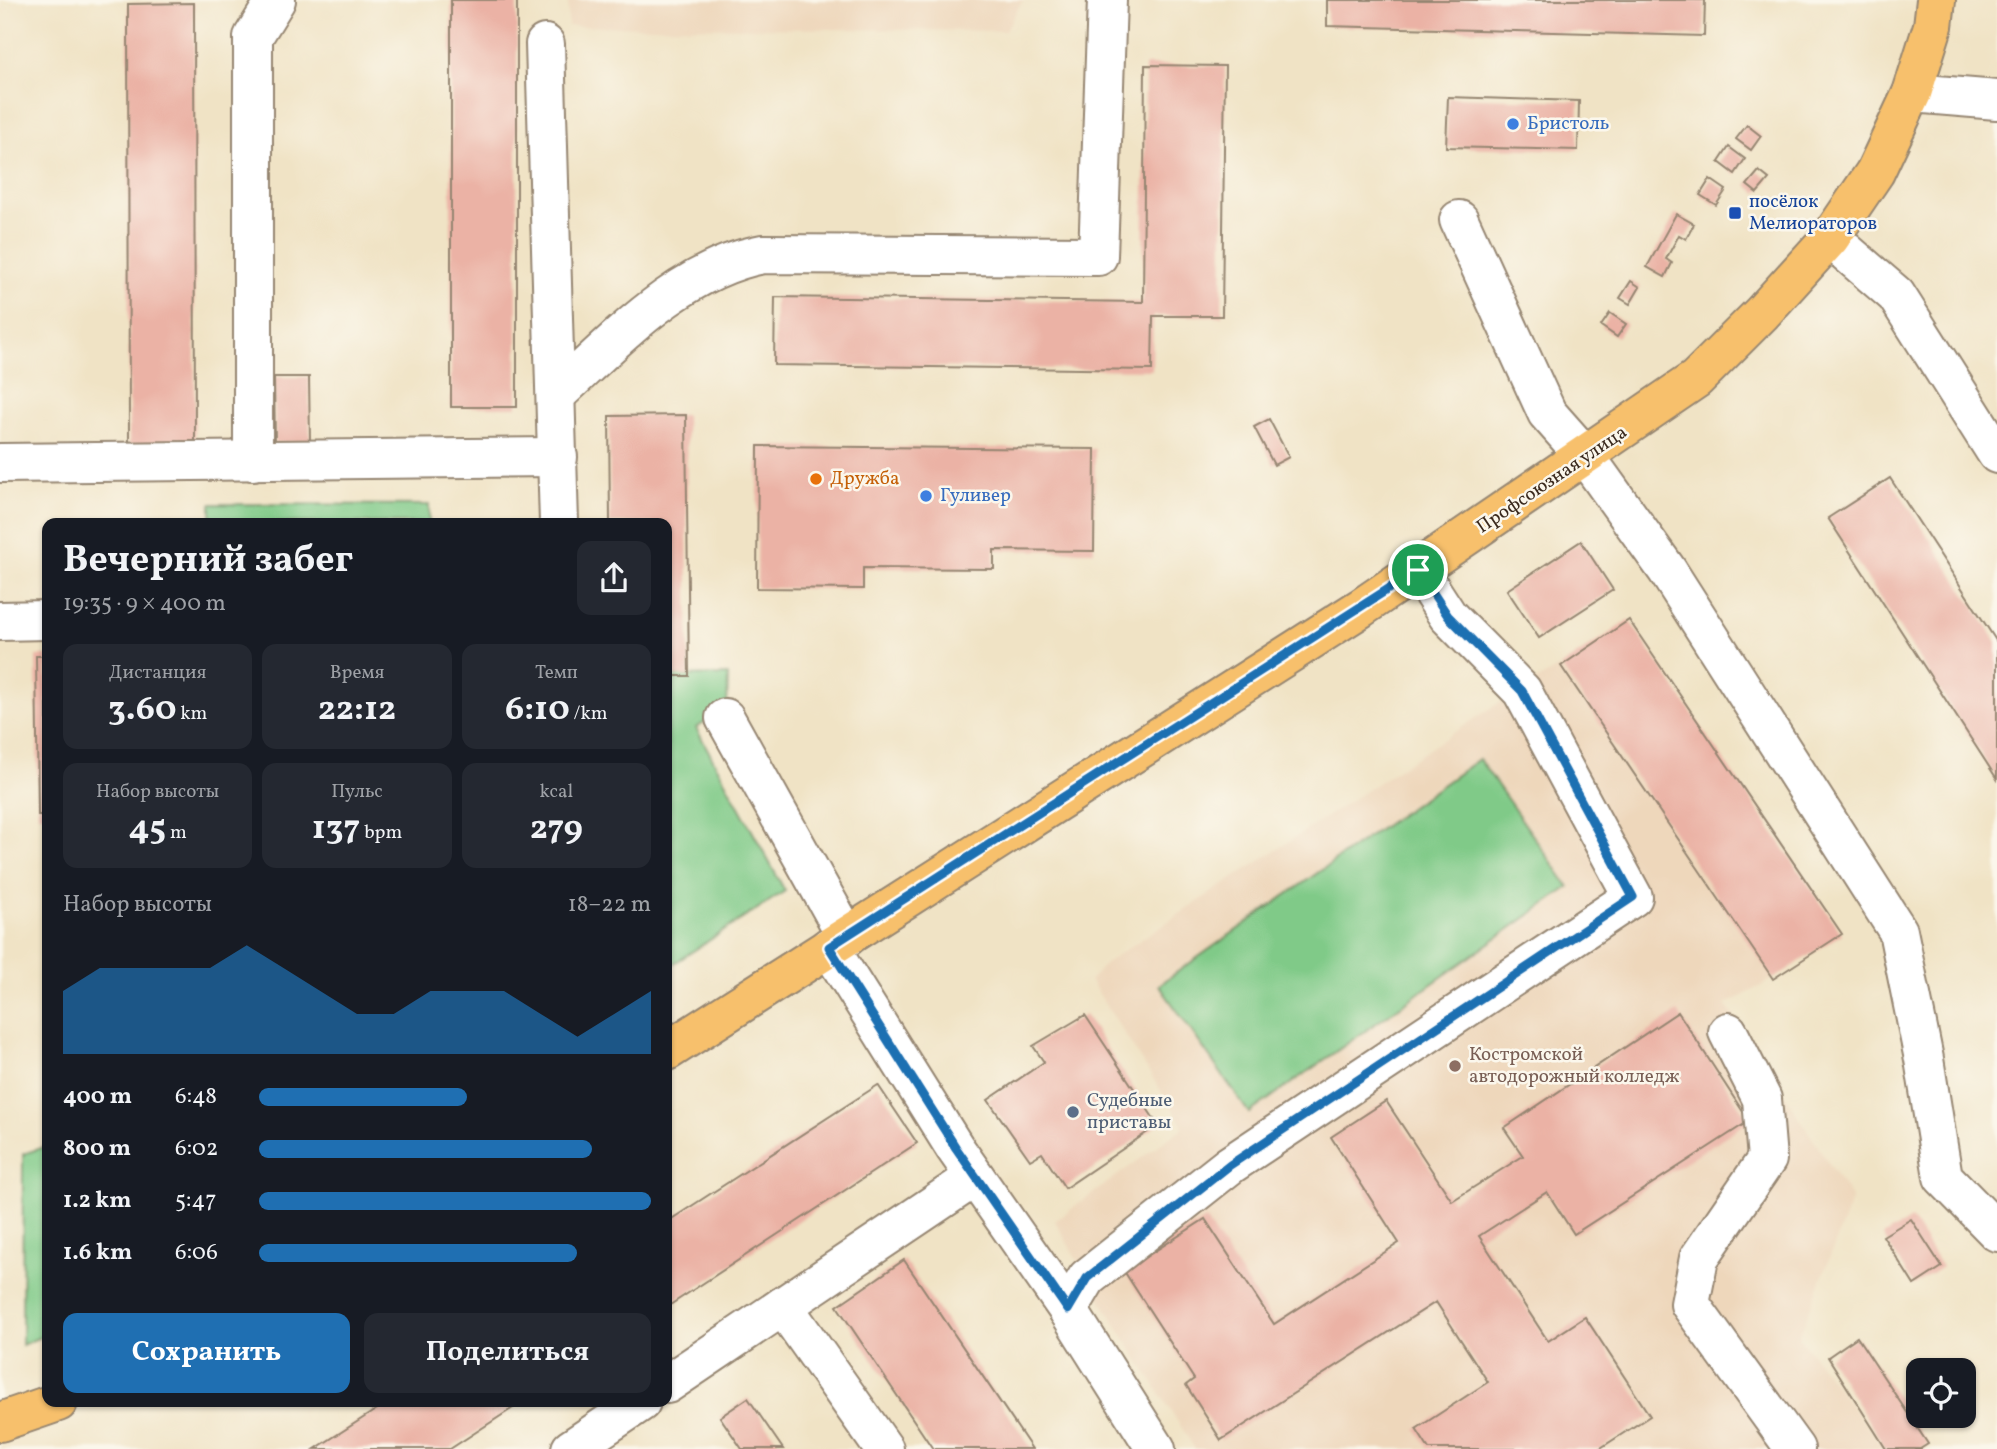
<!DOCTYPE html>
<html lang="ru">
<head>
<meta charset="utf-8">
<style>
	body { margin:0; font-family:Vollkorn,serif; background:#242831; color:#f1f3f6; height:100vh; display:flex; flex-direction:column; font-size:26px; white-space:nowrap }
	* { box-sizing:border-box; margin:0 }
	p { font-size:23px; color:#9ea1a6 }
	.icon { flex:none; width:38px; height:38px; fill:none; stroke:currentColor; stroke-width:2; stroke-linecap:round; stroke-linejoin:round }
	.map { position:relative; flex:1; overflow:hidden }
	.sheet { position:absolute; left:42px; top:518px; width:630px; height:889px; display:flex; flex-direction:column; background:#171b24; border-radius:14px; box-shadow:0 2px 5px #0004 }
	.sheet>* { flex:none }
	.tools { position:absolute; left:1906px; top:1358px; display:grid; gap:14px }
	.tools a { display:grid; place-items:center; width:70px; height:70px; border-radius:14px; background:#171b24; box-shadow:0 2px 5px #0004; font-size:35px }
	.pin { position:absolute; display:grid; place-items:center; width:60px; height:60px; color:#fff; margin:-30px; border:4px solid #fff; border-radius:50%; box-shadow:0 2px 7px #0007 }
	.round { display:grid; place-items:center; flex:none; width:74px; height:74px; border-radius:14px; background:#242831 }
	.overview { display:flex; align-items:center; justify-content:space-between; height:119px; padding:0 21px }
	h1 { font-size:38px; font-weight:700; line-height:52px }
	.metrics { display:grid; grid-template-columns:repeat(3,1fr); gap:10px; height:119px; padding:7px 21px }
	.metrics div { display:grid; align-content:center; border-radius:14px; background:#242831; text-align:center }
	.metrics b { font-size:35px; font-weight:700 }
	.metrics small { font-size:19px; font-weight:400 }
	.metrics p { font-size:19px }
	.chart { height:196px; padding:14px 21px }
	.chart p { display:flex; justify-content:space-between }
	.chart svg { width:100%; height:126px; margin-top:7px; fill:#1f6fb2; opacity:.7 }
	.button { display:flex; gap:14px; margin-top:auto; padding:14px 21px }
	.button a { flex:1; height:80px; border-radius:14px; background:#1f6fb2; color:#fff; font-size:28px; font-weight:700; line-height:80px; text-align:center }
	.button a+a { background:#242831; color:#f1f3f6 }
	ul { padding:0 21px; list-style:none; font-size:23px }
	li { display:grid; grid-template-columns:112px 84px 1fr; align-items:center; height:52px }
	li i { height:18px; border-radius:9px; background:#1f6fb2 }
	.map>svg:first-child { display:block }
	.built { fill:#eed7bb }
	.green { fill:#80ca88; stroke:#5e7a53; stroke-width:2 }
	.building { fill:#ebb2a5 }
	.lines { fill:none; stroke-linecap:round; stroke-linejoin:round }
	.minor-casing { stroke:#968672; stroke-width:42 }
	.major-casing { stroke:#968672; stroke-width:42 }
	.minor { stroke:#fff; stroke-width:38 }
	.major { stroke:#f7c06c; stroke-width:38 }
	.route-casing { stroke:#fff; stroke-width:14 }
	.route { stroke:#1f6fb2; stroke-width:9 }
	.shop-dot { fill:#3f7fe0; stroke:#fbf7ec; stroke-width:2.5 }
	.transit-dot { fill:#1a4fb4; stroke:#fbf7ec; stroke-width:2.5 }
	.food-dot { fill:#e8710a; stroke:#fbf7ec; stroke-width:2.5 }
	.education-dot { fill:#8d6e63; stroke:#fbf7ec; stroke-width:2.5 }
	.service-dot { fill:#5c6f8a; stroke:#fbf7ec; stroke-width:2.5 }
	.labels { text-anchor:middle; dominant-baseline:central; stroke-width:5; stroke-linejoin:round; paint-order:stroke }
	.shop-label { font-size:19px; fill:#366cbe; stroke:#fbf7ec; text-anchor:start }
	.transit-label { font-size:19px; fill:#164399; stroke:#fbf7ec; text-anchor:start }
	.food-label { font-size:19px; fill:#c56008; stroke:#fbf7ec; text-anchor:start }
	.street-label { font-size:19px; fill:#3b2a1e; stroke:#fbf7ec }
	.education-label { font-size:19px; fill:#785e54; stroke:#fbf7ec; text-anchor:start }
	.service-label { font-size:19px; fill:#4e5e75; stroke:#fbf7ec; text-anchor:start }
</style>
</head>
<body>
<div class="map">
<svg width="1997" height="1449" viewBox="0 0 1997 1449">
	<rect width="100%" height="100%" fill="#fbf7ec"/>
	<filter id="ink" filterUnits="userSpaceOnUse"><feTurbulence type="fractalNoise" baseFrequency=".0143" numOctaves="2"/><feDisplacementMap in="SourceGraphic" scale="14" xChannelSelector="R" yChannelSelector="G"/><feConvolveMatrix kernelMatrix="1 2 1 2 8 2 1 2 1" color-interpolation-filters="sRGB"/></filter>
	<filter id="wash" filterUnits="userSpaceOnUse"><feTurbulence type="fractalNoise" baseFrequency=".00686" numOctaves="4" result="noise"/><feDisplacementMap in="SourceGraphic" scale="28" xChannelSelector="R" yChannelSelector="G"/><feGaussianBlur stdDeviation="1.57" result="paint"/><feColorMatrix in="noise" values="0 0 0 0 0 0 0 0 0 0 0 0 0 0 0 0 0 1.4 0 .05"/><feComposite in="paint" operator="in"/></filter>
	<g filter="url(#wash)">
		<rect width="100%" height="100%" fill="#f0e3c5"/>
		<g class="built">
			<path d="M568,0H1023L1005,31L568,26Z"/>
			<path d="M1561,666L1773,979L1726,1005L1852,1199L1799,1337L1884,1449H1195L1087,1278L1055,1221L1184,1127L1090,980L1107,962L1491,708Z"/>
		</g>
		<g class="green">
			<path d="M211,504L429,505V523H211Z"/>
			<path d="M728,675L727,710L696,728L785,891L667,968V676Z"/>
			<path d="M1479,759L1569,887L1249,1113L1159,985Z"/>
			<path d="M47,1146V1334L22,1345L23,1154Z"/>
		</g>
		<g id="blocks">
			<g class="building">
				<rect x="451" y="0" width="66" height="407"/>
				<path d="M1327,0H1705L1704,36L1327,26Z"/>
				<path d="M194,3L195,444L129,445L128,4Z"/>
				<path d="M1145,65L1225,66L1222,316H1153L1152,370L774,365L775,297L1143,302Z"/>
				<path d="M1448,97L1579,101L1578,150L1446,147Z"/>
				<path d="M1747,125L1761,136L1751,150L1736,139Z"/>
				<path d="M1729,147L1745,159L1735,174L1719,162Z"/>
				<path d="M1759,171L1769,179L1757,193L1747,185Z"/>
				<path d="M1710,179L1726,190L1716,205L1700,195Z"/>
				<path d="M1676,214L1694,224L1686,239L1679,235L1666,259L1672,263L1665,277L1647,267Z"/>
				<path d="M1631,281L1640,287L1630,304L1620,298Z"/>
				<path d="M1610,313L1626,324L1617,337L1601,326Z"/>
				<path d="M274,377H309L310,442L275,443Z"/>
				<path d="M686,415L689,676H667V523H610L609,416Z"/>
				<path d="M1269,419L1289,457L1274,465L1254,427Z"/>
				<path d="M758,446L1095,449L1094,551L994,550V569L863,568V589L757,588Z"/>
				<path d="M1890,478L1997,642V779L1828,518Z"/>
				<path d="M1581,541L1613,590L1539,638L1507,590Z"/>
				<path d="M1629,620L1842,934L1773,979L1561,666Z"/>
				<path d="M36,656H47V815H38Z"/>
				<path d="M1678,1012L1749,1121L1574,1234L1547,1192L1479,1236L1548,1341L1585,1317L1650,1416L1599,1449H1429L1416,1429L1488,1382L1436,1302L1221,1440L1186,1385L1194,1379L1124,1271L1205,1219L1274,1324L1399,1243L1331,1137L1386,1101L1452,1201L1523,1156L1504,1128Z"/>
				<path d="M1085,1015L1158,1125L1065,1188L1042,1153L1030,1160L988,1100L1044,1062L1033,1046Z"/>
				<path d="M878,1085L917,1143L667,1307V1222Z"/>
				<path d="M1911,1219L1942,1267L1914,1285L1883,1236Z"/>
				<path d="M904,1260L1032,1449H933L837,1306Z"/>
				<path d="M1857,1337L1928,1444L1920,1449H1886L1828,1357Z"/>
				<path d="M748,1398L783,1449H742L720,1417Z"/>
				<path d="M388,1402H522L450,1449H315Z"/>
			</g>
		</g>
	</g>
	<g filter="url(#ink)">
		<use href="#blocks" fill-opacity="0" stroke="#968672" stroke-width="2"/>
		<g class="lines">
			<defs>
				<g id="minor">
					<path d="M545,44L559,523"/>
					<path d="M1912,93L1997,100"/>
					<path d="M1459,220L1547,413L1586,457L1667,570L1898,931L1924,1059L1943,1177L1997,1232"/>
					<path d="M1830,238L1896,295L1997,454"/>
					<path d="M558,393C617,339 681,269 763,254L1098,256L1107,0"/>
					<path d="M253,461V37L276,0"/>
					<path d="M0,463L558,457"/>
					<path d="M0,621L47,620"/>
					<path d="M725,718L847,937"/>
					<path d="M829,947L955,1148L1068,1310L1156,1449"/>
					<path d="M1728,1032L1762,1099L1767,1159L1699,1258L1690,1304L1795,1449"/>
					<path d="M783,1306L884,1449"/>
					<path d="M1068,1310L1087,1278L1230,1165L1633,897L1522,691L1448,616L1418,570"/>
					<path d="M667,1384L975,1177"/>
					<path d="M571,1449L641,1402"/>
				</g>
				<g id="major">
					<path d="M667,1051L1361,608L1696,379L1762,313L1830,238L1875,172L1912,93L1933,26L1936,0"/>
					<path d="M0,1422L58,1402"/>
				</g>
			</defs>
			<use href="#minor" class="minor-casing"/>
			<use href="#major" class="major-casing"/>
			<use href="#minor" class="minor"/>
			<use href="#major" class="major"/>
		</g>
	</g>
	<g class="lines" filter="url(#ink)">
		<defs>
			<path id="route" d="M1418,570L1448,616L1522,691L1633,897L1230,1165L1087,1278L1068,1310L956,1148L829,947Z"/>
		</defs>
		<use href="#route" class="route-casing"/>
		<use href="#route" class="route"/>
	</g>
	<g class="shop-dot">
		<circle cx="1513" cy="124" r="7"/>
		<circle cx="926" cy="496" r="7"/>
	</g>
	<rect class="transit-dot" x="1728" y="206" width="14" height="14" rx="3.5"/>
	<circle class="food-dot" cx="816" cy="479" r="7"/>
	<circle class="education-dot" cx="1455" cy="1066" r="7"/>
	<circle class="service-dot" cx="1073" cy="1112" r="7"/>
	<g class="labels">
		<g class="shop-label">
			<text x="1527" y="124">Бристоль</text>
			<text x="940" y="496">Гуливер</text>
		</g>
		<g class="transit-label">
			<text x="1749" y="202">посёлок<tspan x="1749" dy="22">Мелиораторов</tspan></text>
		</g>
		<g class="food-label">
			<text x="830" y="479">Дружба</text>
		</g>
		<g class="street-label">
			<text transform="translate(1552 480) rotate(-34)">Профсоюзная улица</text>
		</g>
		<g class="education-label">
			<text x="1469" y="1055">Костромской<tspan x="1469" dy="22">автодорожный колледж</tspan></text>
		</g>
		<g class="service-label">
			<text x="1087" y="1101">Судебные<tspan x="1087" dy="22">приставы</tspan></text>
		</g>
	</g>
</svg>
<div class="tools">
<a><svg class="icon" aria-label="locate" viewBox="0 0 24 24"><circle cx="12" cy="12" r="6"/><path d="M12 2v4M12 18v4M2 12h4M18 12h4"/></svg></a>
</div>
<div class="pin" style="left:1418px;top:570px;background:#1e9e55"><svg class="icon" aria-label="arrive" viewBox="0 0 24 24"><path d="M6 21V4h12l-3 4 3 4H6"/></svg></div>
<section class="sheet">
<div class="overview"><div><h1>Вечерний забег</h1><p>19:35 · 9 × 400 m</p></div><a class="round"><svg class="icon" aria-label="share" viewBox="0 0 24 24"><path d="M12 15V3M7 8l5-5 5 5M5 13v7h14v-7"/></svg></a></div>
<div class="metrics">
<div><p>Дистанция</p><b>3.60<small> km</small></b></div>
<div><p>Время</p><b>22:12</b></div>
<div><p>Темп</p><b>6:10<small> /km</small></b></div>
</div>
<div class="metrics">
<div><p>Набор высоты</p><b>45<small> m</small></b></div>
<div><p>Пульс</p><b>137<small> bpm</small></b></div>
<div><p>kcal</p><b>279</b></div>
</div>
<div class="chart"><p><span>Набор высоты</span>18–22 m</p>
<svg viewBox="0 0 160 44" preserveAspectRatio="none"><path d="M0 44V22L10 14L20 14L30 14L40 14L50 6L60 14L70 22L80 30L90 30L100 22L110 22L120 22L130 30L140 38L150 30L160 22V44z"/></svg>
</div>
<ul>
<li><b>400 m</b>6:48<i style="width:53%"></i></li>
<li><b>800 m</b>6:02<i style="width:85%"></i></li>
<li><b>1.2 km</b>5:47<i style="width:100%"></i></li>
<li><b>1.6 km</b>6:06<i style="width:81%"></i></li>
</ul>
<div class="button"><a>Сохранить</a><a>Поделиться</a></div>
</section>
</div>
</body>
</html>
